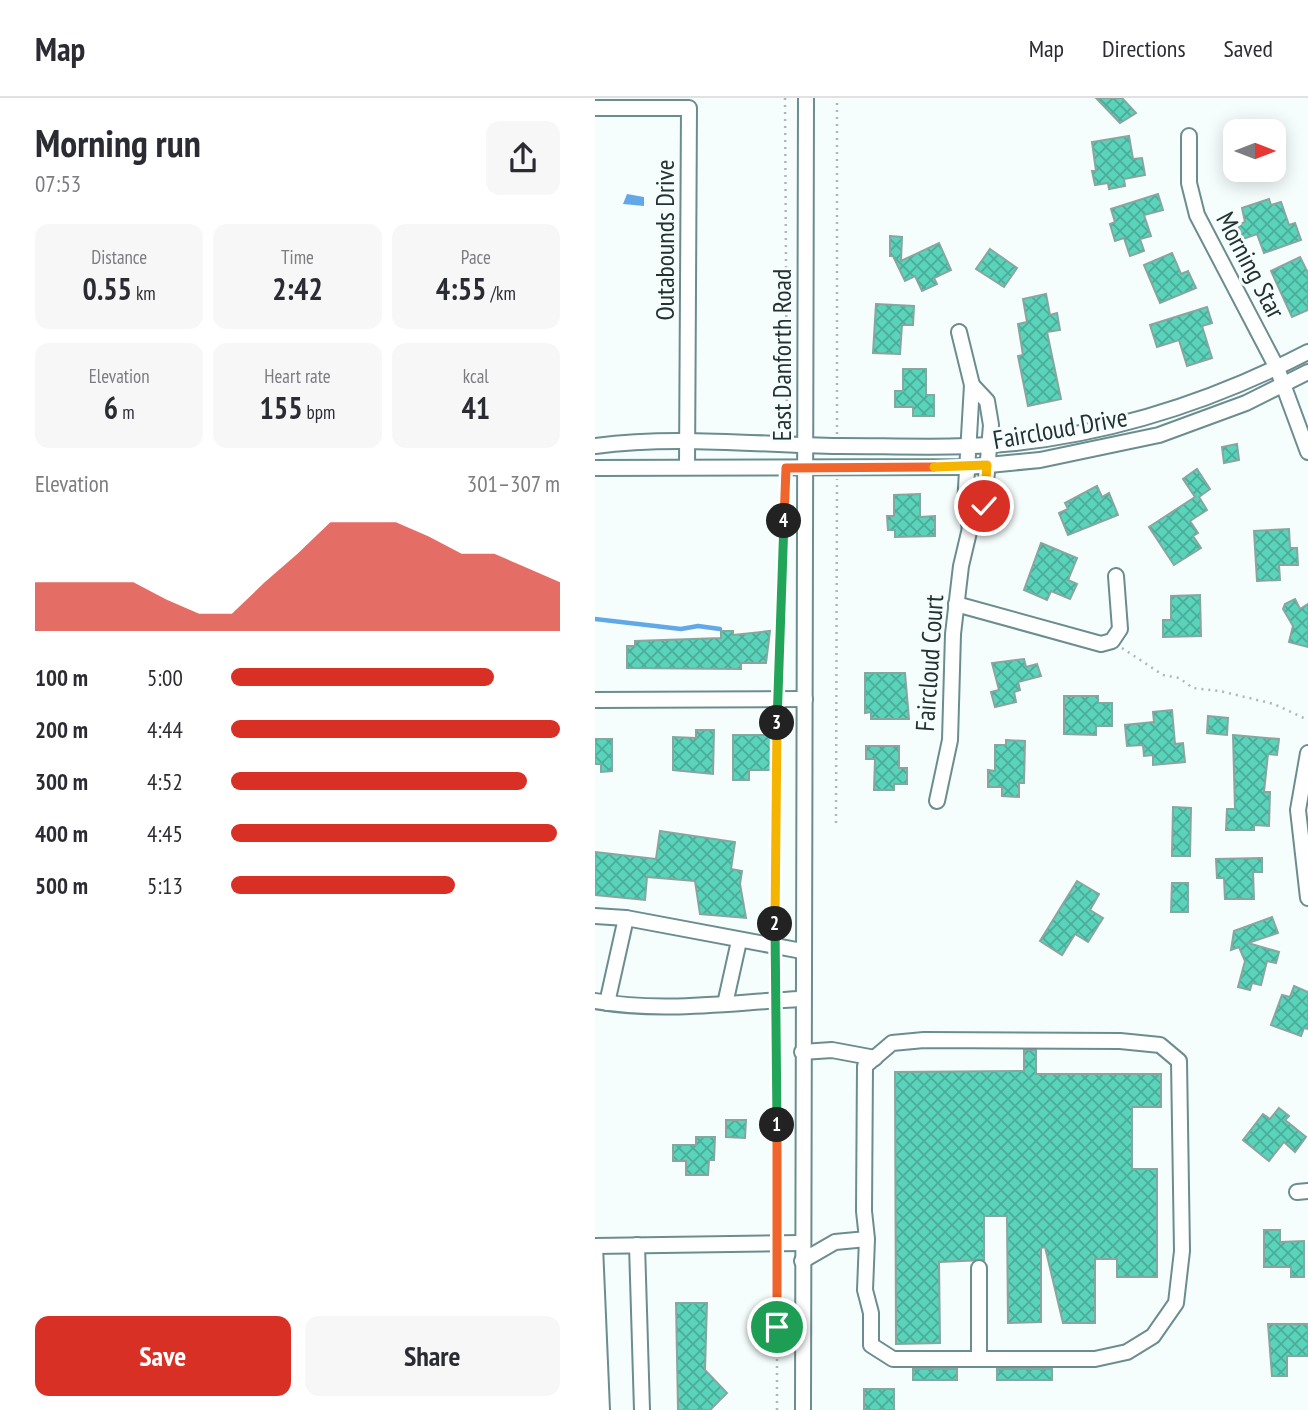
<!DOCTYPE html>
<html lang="en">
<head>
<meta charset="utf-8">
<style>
	body { margin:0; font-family:"PT Sans Narrow",sans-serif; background:#f7f7f7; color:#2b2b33; height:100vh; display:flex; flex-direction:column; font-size:26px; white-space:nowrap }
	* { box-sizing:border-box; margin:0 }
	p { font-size:23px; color:#7c7c81 }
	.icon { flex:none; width:38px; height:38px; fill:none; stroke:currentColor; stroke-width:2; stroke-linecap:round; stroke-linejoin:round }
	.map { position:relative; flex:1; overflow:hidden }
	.sheet { display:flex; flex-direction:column; background:#fff; width:595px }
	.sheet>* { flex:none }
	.needle { width:46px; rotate:90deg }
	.tools { position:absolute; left:628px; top:21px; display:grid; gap:14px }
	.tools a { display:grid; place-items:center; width:63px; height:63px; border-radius:14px; background:#fff; box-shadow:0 4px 18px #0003; font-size:35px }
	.pin { position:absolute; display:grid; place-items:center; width:60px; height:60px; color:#fff; margin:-30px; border:4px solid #fff; border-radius:50%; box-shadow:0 2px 7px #0007 }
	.km { position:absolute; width:35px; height:35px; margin:-18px; border-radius:50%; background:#222; color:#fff; font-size:19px; line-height:35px; text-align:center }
	.round { display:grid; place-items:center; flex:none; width:74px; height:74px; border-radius:14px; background:#f7f7f7 }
	.summary { display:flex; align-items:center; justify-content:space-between; height:119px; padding:0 35px }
	h1 { font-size:38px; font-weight:700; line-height:52px }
	.figures { display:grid; grid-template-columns:repeat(3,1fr); gap:10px; height:119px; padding:7px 35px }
	.figures div { display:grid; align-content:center; border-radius:14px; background:#f7f7f7; text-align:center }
	.figures b { font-size:30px; font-weight:700 }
	.figures small { font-size:19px; font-weight:400 }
	.figures p { font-size:19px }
	.chart { height:196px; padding:14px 35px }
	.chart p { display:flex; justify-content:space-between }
	.chart svg { width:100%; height:126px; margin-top:7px; fill:#d93025; opacity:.7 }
	.action { display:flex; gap:14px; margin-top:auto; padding:14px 35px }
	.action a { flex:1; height:80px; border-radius:14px; background:#d93025; color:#fff; font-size:28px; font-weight:700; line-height:80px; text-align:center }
	.action a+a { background:#f7f7f7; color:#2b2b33 }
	ul { padding:0 35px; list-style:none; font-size:23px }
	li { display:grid; grid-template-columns:112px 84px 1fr; align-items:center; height:52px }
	li i { height:18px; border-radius:9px; background:#d93025 }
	header { display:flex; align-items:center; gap:42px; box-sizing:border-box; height:98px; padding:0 35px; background:#fff; border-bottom:2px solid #e1e1e2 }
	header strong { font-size:33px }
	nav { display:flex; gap:38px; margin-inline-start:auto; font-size:24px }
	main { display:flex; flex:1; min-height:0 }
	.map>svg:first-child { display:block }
	.water { fill:url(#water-ripples) }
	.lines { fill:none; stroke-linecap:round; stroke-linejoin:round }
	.stream { stroke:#63a8e6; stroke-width:4.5 }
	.building { fill:url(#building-cross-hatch); stroke:#86a69e; stroke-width:2 }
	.minor-casing { stroke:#6c8d8f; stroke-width:18 }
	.path { stroke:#adb7b7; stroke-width:2.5; stroke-dasharray:2 5; stroke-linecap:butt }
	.minor { stroke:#fff; stroke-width:14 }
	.split-1-casing { stroke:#fff; stroke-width:14 }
	.split-2-casing { stroke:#fff; stroke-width:14 }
	.split-3-casing { stroke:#fff; stroke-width:14 }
	.split-4-casing { stroke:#fff; stroke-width:14 }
	.split-5-casing { stroke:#fff; stroke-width:14 }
	.split-6-casing { stroke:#fff; stroke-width:14 }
	.split-1 { stroke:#f0652b; stroke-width:9 }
	.split-2 { stroke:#22a559; stroke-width:9 }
	.split-3 { stroke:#f5b400; stroke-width:9 }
	.split-4 { stroke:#22a559; stroke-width:9 }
	.split-5 { stroke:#f0652b; stroke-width:9 }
	.split-6 { stroke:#f5b400; stroke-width:9 }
	.labels { text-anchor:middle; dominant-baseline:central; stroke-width:6; stroke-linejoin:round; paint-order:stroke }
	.street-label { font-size:26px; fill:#233132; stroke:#f6fdfd }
</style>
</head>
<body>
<header>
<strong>Map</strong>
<nav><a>Map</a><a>Directions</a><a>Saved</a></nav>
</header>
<main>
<section class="sheet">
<div class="summary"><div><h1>Morning run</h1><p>07:53</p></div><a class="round"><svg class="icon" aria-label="share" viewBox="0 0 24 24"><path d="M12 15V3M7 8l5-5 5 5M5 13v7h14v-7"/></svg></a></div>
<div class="figures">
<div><p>Distance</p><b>0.55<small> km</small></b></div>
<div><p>Time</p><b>2:42</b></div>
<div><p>Pace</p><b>4:55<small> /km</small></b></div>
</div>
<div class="figures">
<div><p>Elevation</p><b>6<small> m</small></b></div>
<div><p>Heart rate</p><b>155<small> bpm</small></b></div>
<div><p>kcal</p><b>41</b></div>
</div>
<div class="chart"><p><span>Elevation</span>301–307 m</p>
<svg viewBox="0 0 160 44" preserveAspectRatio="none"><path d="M0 44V27L10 27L20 27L30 27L40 33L50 38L60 38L70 27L80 17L90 6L100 6L110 6L120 11L130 17L140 17L150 22L160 27V44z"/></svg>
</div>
<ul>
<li><b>100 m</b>5:00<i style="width:80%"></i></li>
<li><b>200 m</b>4:44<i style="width:100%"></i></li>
<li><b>300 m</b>4:52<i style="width:90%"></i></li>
<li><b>400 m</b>4:45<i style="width:99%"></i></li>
<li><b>500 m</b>5:13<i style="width:68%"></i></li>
</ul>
<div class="action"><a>Save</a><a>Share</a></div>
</section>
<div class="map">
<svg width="713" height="1312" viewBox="0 0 713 1312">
	<defs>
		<pattern id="water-ripples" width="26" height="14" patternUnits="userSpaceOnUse" patternTransform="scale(1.75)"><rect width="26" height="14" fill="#63a8e6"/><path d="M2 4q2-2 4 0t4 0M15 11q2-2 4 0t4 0" fill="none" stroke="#5189bb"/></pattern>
		<pattern id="building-cross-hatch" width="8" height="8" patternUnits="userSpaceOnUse" patternTransform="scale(1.75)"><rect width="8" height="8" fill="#5ad3bb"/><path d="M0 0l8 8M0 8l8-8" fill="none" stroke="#4aac99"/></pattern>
	</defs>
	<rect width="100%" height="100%" fill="#f6fdfd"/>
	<path class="water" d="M32,96L49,99V108L28,106Z"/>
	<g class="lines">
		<path class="stream" d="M0,521L86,531L103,528L125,531"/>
	</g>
	<g class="building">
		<path d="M501,0H527L541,15L525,25Z"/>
		<path d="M534,38L538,61L547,60L550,77L529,81L530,88L514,91L513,85L500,87L497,73H501L497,44Z"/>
		<path d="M563,96L568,112L549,117L556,138L545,141L549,153L535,158L529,140L520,143L515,126L520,124L516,111Z"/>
		<path d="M674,101L676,107L686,104L694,127L700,125L706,142L669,155L662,136L648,141L643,127L650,124L647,110Z"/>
		<path d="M295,138L307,139L306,163L344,145L356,172L339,180L342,186L327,193L320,178L310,183L298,158H295Z"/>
		<path d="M395,151L422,170L409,189L381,171Z"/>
		<path d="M577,155L586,176L593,173L601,190L565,205L549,167Z"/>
		<path d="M705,159L713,175V212L697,219L676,173Z"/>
		<path d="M451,196L455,217L462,215L465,232L452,234L466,301L433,308L423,258L428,257L423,226L432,224L428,201Z"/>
		<path d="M281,206L319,208L318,227H307L305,256L278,255Z"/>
		<path d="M612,209L617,225L607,228L617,260L592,268L584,242L562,249L555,227Z"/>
		<path d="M308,271H331V297H339V318H318V309H300V293H308Z"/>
		<path d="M642,346L644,362L629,365L627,349Z"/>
		<path d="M602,371L615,391L604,399L612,412L595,423L603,435L598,438L606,450L579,467L554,429L600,399L588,381Z"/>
		<path d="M502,388L507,399L514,395L523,417L473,437L464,415L473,411L470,405Z"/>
		<path d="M325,396V419L340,418V438L300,439V432H293L292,418H299V397Z"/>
		<path d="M694,431L695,450H702L703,467H684L685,482L662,483L659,433Z"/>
		<path d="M446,445L482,460L473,482L482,486L475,501L456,493L452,502L429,492Z"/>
		<path d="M605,497L606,538L568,539V522H576V498Z"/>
		<path d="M700,501L705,511L713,506V549L694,544L698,528L688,511L690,506Z"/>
		<path d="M126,533H138V537L175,533L171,565H146V571L32,570V548H40V543L126,540Z"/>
		<path d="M429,561L431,569L442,566L446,578L423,584L425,592L419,594L421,604L400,609L396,594L404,592L397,565Z"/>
		<path d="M270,575H310L314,621H276V614L270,615Z"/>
		<path d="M469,598H503V605H517V628H501V637L469,636Z"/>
		<path d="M577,612L580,646L588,645L590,664L558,667V657L549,658L548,647L532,648L530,627L559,624L558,614Z"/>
		<path d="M613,618L633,620L632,637L612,635Z"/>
		<path d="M101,632H119L118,676L78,672V639L101,640Z"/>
		<path d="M138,637H179V672H154V682H138Z"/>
		<path d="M638,637L684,641L682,657L673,656L669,694H675L674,728L659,727V732H631L632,711H640Z"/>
		<path d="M0,641H17V673L6,674V666H0Z"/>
		<path d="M411,642L430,643L429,685H424V699L407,698V689H393V672L400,673V647H411Z"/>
		<path d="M271,648H304V670H312V686H299V692H279L280,661H271Z"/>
		<path d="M578,709L596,710L595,758H577Z"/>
		<path d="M65,733L140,744L136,771L147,773L145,786L151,820L105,816L100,783L52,779L50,802L0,797V754L61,761Z"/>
		<path d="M667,760V774H658L659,801H630L629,780H622L621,761Z"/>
		<path d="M482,783L504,796L495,812L508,820L493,844L480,836L467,857L445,843Z"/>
		<path d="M577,785H593V814H576Z"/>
		<path d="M677,819L683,835L653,845L684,854L681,865L672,863L666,887L657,885L655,892L643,889L650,863L644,849L636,852L639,833Z"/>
		<path d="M699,888L713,894V931L709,930L706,938L676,927L687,897L695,899Z"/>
		<path d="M429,952H441V976H566V1009H537V1071H562V1179H522V1161H500V1225H468L450,1149L446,1150V1224L413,1225L412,1118H389V1162L344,1164L345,1245L301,1246L300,974L429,973Z"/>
		<path d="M684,1010L694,1018L690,1022L711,1039L700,1054L689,1044L674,1063L648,1042L668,1016L675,1021Z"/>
		<path d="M131,1022H151L150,1040L131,1039Z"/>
		<path d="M101,1039H120L119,1062H114L113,1077H91V1063H78V1047H101Z"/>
		<path d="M669,1132H685V1144L709,1143V1179H696V1169H669Z"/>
		<path d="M81,1205H112L110,1272L132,1295L115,1312H83Z"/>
		<path d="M673,1226H713V1258H692V1278H677Z"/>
		<rect x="318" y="1271" width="44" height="11"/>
		<rect x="402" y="1271" width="55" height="11"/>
		<rect x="269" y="1291" width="30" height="21"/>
	</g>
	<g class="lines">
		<defs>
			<g id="minor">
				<path d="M0,10H94L92,369"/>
				<path d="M594,38V85L602,117L682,270L713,354"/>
				<path d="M364,234L377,287L370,407L375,430"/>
				<path d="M0,348C80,337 164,347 244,348C302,348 363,351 420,345C522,334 622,301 713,254"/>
				<path d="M0,370L373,369L445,362L564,337L651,305L713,274"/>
				<path d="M361,506L506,546L517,543L525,531L521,478"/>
				<path d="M0,602L210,601"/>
				<path d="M713,655L703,712L713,800"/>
				<path d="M342,703L355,642L358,536L366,468L375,430L389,408L396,327L392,303L377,287"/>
				<path d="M0,818L31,820L207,853"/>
				<path d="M0,903C69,915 137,904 206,901"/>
				<path d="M12,905L31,820"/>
				<path d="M130,906L144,843"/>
				<path d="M207,954L237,952L280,960"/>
				<path d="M702,1094L713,1093"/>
				<path d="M42,1147L47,1312"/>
				<path d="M0,1148L207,1145"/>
				<path d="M0,1148L7,1312"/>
				<path d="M207,1163L240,1144L272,1141L270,1192L276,1215V1247L298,1261H500L532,1254L558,1238L581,1205L587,1153L584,963L565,947L525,943L329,942L297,945L270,968L269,1113L272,1141"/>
				<path d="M384,1170V1260"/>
				<path d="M208,1312L211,0"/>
			</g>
		</defs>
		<use href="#minor" class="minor-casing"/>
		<g class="path">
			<path d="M190,0L192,332"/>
			<path d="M242,336V0"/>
			<path d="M527,550L568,577L584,580L598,590L625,593L679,606L713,622"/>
			<path d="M183,588L191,381"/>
			<path d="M241,725L242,381"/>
			<path d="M180,836L182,615"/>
			<path d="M180,860V889"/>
			<path d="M181,916L182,1134"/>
			<path d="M182,1312V1158"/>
		</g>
		<use href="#minor" class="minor"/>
	</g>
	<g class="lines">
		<defs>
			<path id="split-1" d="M182,1229V1027"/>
			<path id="split-2" d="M180,826L182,1027"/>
			<path id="split-3" d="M180,826L182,625"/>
			<path id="split-4" d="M182,625L189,423"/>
			<path id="split-5" d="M189,423L191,370L339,369"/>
			<path id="split-6" d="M339,369L392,367L389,408"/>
		</defs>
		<use href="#split-1" class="split-1-casing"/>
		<use href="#split-2" class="split-2-casing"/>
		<use href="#split-3" class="split-3-casing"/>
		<use href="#split-4" class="split-4-casing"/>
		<use href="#split-5" class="split-5-casing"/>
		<use href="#split-6" class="split-6-casing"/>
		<use href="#split-1" class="split-1"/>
		<use href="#split-2" class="split-2"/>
		<use href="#split-3" class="split-3"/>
		<use href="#split-4" class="split-4"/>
		<use href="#split-5" class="split-5"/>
		<use href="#split-6" class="split-6"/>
	</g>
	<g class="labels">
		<g class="street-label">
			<text transform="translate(69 142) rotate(-90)">Outabounds Drive</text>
			<text transform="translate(656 167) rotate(62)">Morning Star</text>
			<text transform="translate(186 257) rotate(-90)">East Danforth Road</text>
			<text transform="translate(465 330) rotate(-10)">Faircloud Drive</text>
			<text transform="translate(334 565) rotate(-86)">Faircloud Court</text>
		</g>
	</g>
</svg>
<div class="tools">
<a><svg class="needle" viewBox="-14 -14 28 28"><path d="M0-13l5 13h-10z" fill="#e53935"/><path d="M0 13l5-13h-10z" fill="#7c7c81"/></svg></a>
</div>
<div class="pin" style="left:182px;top:1229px;background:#1e9e55"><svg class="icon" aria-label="arrive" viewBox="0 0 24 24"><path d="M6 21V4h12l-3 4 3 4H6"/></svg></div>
<div class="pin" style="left:389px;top:408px;background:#d93025"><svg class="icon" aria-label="check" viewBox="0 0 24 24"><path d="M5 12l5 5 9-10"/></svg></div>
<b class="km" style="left:182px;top:1027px">1</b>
<b class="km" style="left:180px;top:826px">2</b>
<b class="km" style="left:182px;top:625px">3</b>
<b class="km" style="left:189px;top:423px">4</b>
</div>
</main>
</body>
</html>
